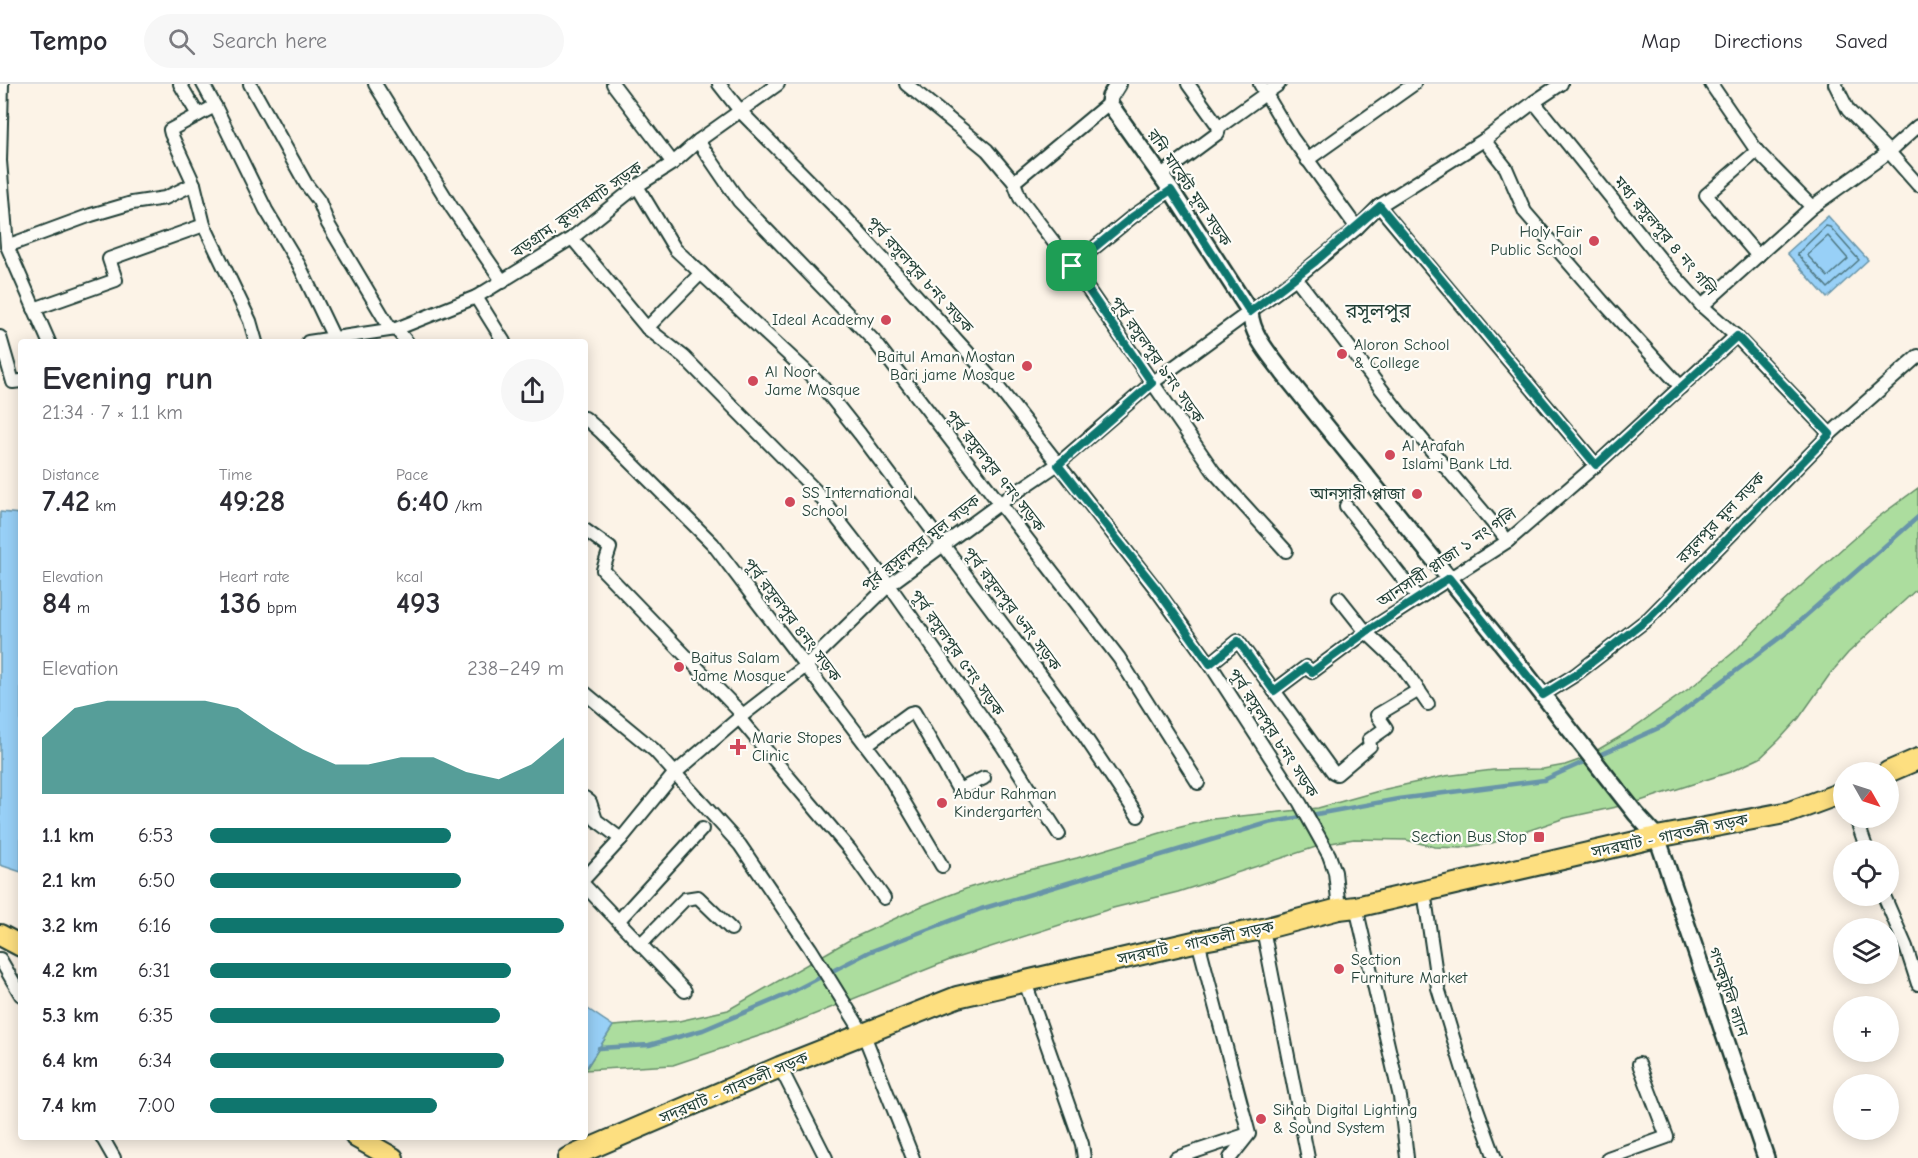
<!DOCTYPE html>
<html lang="en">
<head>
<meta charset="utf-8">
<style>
	body { margin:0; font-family:"Comic Neue","Noto Sans Bengali",sans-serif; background:#f7f7f7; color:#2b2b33; height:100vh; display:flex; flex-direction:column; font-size:22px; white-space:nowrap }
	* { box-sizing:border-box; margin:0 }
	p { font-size:20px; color:#7c7c81 }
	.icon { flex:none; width:33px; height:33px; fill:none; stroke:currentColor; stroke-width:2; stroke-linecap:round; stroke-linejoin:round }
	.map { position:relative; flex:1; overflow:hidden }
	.panel { position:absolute; left:18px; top:255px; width:570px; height:801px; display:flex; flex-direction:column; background:#fff; border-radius:6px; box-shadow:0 3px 15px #0003 }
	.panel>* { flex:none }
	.needle { width:39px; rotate:129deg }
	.fabs { position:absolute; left:1833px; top:678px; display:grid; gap:12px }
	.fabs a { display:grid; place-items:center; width:66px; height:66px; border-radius:50%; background:#fff; box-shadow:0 3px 15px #0003; font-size:30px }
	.pin { position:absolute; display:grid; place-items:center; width:51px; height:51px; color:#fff; margin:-26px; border-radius:12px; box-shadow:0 3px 9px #0006 }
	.round { display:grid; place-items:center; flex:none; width:63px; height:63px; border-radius:32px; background:#f7f7f7 }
	.headline { display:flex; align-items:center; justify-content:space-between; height:102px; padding:0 24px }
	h1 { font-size:33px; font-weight:700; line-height:45px }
	.figures { display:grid; grid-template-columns:repeat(3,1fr); gap:9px; height:102px; padding:6px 24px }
	.figures div { display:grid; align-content:center }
	.figures b { font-size:30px; font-weight:700 }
	.figures small { font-size:16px; font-weight:400 }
	.figures p { font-size:16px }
	.chart { height:168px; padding:12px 24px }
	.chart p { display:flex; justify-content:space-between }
	.chart svg { width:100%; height:108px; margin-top:6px; fill:#0f766e; opacity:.7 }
	ul { padding:0 24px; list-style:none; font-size:20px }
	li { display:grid; grid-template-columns:96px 72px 1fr; align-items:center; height:45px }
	li i { height:15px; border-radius:8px; background:#0f766e }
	header { display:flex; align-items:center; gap:36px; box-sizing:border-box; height:84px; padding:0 30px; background:#fff; border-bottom:2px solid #e1e1e2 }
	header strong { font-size:28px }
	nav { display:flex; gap:33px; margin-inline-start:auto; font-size:21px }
	.search { width:420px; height:54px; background:#f7f7f7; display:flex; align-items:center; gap:15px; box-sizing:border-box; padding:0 21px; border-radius:33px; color:#7c7c81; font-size:22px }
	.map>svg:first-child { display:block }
	.green { fill:#acdd9e; stroke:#668d69; stroke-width:1.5 }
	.water { fill:#98d0f7; stroke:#6895a9; stroke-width:1.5 }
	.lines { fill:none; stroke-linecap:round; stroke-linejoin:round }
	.shore { stroke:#4f7882; stroke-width:1.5 }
	.stream { stroke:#6895a9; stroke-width:4.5 }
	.minor-casing { stroke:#1f3d34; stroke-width:16 }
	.tertiary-casing { stroke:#1f3d34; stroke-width:20 }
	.trunk-casing { stroke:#1f3d34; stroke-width:24 }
	.minor { stroke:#fdfcf7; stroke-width:12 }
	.tertiary { stroke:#fdfcf7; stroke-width:15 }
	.trunk { stroke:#fddf80; stroke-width:20 }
	.route-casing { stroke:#fff; stroke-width:12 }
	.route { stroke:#0f766e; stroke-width:8 }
	.poi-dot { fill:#d1495b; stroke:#fdfcf7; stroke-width:2 }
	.labels { text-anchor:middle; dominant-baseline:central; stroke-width:4.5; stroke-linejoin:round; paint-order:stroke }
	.street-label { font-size:16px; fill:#1f3d34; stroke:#fdfcf7 }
	.poi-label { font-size:16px; fill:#1f3d34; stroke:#fdfcf7; text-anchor:start }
	.quarter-label { font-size:20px; fill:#1f3d34; stroke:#fdfcf7 }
</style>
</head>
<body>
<header>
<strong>Tempo</strong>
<div class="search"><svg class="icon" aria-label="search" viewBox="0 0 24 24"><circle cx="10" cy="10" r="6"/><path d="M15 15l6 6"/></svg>Search here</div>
<nav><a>Map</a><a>Directions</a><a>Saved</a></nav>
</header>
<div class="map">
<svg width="1918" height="1074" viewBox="0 0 1918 1074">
	<rect width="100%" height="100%" fill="#fcf3e7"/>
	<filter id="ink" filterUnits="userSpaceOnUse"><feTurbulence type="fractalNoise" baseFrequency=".0167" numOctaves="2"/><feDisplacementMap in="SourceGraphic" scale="12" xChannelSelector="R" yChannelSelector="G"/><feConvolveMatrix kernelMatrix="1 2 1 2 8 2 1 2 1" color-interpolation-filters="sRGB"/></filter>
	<g filter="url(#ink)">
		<path class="green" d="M1918,404V504L1848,569L1830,590L1799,634L1779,656L1760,674L1730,688L1634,719L1565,734L1492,759L1461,764L1435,763L1406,756L1354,755L1325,760L1178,808L1113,824L950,876L768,949L673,981L585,986L613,942L679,937L728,926L851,855L924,821L968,804L1021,788L1077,774L1177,744L1213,735L1318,724L1386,705L1445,692L1493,686L1543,685L1565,681L1582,675L1623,651L1694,601L1735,567L1780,521L1844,463L1877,434Z"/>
		<g class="water">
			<path d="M1828,132L1868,176L1827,214L1787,169Z"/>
			<path d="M0,428L21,430V788L0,781Z"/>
			<path d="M585,923L613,942L585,986Z"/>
		</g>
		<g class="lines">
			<g class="shore">
				<path d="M1826,142L1830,143L1859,176L1828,204L1797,170Z"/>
				<path d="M1828,152L1848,175L1828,193L1807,171Z"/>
			</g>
			<path class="stream" d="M599,964L649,961L703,946L788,910L869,868L981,825L1268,739L1398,715L1544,696L1663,642L1786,549L1918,433"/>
			<defs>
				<g id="minor">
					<path d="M2,0L0,77L7,162L49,258"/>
					<path d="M180,0L198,31L215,22L266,126L299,181L334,254"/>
					<path d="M203,0L215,22"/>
					<path d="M250,0L306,100L319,117L328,140L390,244"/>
					<path d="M375,0L452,124L503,198"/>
					<path d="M613,0L673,79"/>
					<path d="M719,0L741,28L843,131L991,294L1156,505L1210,580L1300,719L1329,771L1335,788L1339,825"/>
					<path d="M906,0L987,66L1014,98L1020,114L1072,182L1214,388L1286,467"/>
					<path d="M1188,0L1219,43"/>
					<path d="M1260,0L1292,54L1357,144"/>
					<path d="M1711,0L1757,67L1812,123"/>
					<path d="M1835,0L1848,26L1889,68L1918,101"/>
					<path d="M1534,18L1666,182L1702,222L1736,252L1830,350"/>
					<path d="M198,31L170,46L171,50L194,100L204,141L250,237L256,258"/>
					<path d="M1484,56L1506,84L1525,128L1602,217L1681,303"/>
					<path d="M698,57L739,117L875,258L1119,574L1198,699"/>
					<path d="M1757,67L1706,111L1758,172"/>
					<path d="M1307,76L1414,0"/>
					<path d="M1160,92L1218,49L1219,43L1279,0"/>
					<path d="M1014,98L1109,19"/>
					<path d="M637,102L675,165L822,302L860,350L1067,626L1138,732"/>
					<path d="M1379,122L1596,381"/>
					<path d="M572,154L647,244L684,273L815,406L889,501L1003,663L1059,750"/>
					<path d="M7,162L91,131L132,119L165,114L194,100"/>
					<path d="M1072,182L1132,133L1171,106"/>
					<path d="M1296,194L1399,328L1508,457"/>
					<path d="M476,213L504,258"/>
					<path d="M1702,222L1812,123L1889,68L1918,42"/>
					<path d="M34,225L116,196L109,175L204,141"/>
					<path d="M647,244L701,189"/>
					<path d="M396,245L407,258"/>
					<path d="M0,253L13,298L21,297"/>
					<path d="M308,258L396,245L476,213L572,154L637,102L673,79L698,57L778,0"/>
					<path d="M585,334L601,348L713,460L885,686L942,782"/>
					<path d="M1346,422L1418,514"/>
					<path d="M585,446L610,464L603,486L739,627V634L850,766L884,814"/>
					<path d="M1339,514L1366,548L1402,582L1428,620"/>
					<path d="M1210,580L1238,557L1333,688L1337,690L1370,662L1369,656L1386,644L1377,631L1419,606"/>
					<path d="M1274,607L1306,583L1312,588L1366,548L1508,457L1596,381L1736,252"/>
					<path d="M585,609L654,666L740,761L810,864L864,951L913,1074"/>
					<path d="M1543,611L1575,591L1649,534L1830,350L1918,272"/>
					<path d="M866,661L910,629L914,628L957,703L961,705L984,694"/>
					<path d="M585,714L590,718L596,736L621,755"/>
					<path d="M1856,734L1867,766"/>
					<path d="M585,794L621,755L674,690L739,634L807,581L889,501L999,420L1058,380L1152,299L1296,194L1357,144L1379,122L1484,56L1534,18L1561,0"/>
					<path d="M585,802L685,907"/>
					<path d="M1424,807L1438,904L1463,986L1495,1074"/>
					<path d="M1884,812L1906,863L1918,900"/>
					<path d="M1356,823L1400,1013L1407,1074"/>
					<path d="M619,836L702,745"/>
					<path d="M1263,845L1308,1074"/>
					<path d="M1198,857L1249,1050L1230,1074"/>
					<path d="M640,861L685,815L698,813L731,845"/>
					<path d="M0,875L21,911"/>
					<path d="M1025,898L1082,1060L1084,1074"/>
					<path d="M780,983L826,1074"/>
					<path d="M102,1053L114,1074"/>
					<path d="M1176,1074L1248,1050"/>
					<path d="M1608,1074L1667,1053L1639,980"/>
				</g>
				<path id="tertiary" d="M1118,0L1110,13L1109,19L1171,106L1250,228C1252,252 1270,271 1284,290L1524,587L1636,730L1657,753L1766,1074"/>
				<g id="trunk">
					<path d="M1888,688L1918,675"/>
					<path d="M0,851L21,862"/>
					<path d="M356,1053L393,1074"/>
					<path d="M568,1074L780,983L957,913L1198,857L1263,845L1339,825L1356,823L1657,753L1790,728L1844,708"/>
				</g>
			</defs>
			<use href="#minor" class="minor-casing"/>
			<use href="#tertiary" class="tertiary-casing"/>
			<use href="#trunk" class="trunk-casing"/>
			<use href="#minor" class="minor"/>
			<use href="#tertiary" class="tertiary"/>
			<use href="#trunk" class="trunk"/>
		</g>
	</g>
	<g class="lines" filter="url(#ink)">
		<defs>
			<path id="route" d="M1171,106L1250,228L1316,177L1380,122L1596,381L1737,252L1830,350L1649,534L1575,591L1543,611L1449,494L1366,548L1312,588L1306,583L1274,607L1238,557L1210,580L1156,504L1058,381L1152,299L1072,182L1132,133Z"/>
		</defs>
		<use href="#route" class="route-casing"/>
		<use href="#route" class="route"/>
	</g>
	<g class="poi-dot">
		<circle cx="1594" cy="157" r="6"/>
		<circle cx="886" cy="236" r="6"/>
		<circle cx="1342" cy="270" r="6"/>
		<circle cx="1027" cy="282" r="6"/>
		<circle cx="753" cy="297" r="6"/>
		<circle cx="1390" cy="371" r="6"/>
		<circle cx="1417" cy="410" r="6"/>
		<circle cx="790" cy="418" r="6"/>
		<circle cx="679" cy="583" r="6"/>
		<path d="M735 654h6v6h6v6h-6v6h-6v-6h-6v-6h6z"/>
		<circle cx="942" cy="719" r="6"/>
		<rect x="1533" y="747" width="12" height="12" rx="3"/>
		<circle cx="1339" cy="885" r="6"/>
		<circle cx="1261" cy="1035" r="6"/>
	</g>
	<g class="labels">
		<g class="street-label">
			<text transform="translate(1189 104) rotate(56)">রনি মার্কেট মূল সড়ক</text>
			<text transform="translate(577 126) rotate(-35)">বড়গ্রাম, কুড়ারঘাট সড়ক</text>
			<text transform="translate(1665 152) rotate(50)">মধ্য রসুলপুর ৪ নং গলি</text>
			<text transform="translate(920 191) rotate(48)">পূর্ব রসুলপুর ৮নং সড়ক</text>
			<text transform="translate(1157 276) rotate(55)">পূর্ব রসুলপুর ৯নং সড়ক</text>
			<text transform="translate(995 387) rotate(52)">পূর্ব রসুলপুর ৭নং সড়ক</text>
			<text transform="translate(1721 434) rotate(-46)">রসুলপুর মূল সড়ক</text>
			<text transform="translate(921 459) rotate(-38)">পূর্ব রসুলপুর মূল সড়ক</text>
			<text transform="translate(1447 474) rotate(-34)">আনসারী প্লাজা ১ নং গলি</text>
			<text transform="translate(1012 525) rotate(53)">পূর্ব রসুলপুর ৬নং সড়ক</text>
			<text transform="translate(792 536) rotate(53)">পূর্ব রসুলপুর ৪নং সড়ক</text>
			<text transform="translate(957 569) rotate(55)">পূর্ব রসুলপুর ৫নং সড়ক</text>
			<text transform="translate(1273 649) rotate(57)">পূর্ব রসুলপুর ৮নং সড়ক</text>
			<text transform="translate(1670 752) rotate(-12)">সদরঘাট - গাবতলী সড়ক</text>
			<text transform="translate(1196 859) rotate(-12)">সদরঘাট - গাবতলী সড়ক</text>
			<text transform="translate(1728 908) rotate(71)">গণকটুলি ল্যান</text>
			<text transform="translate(734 1004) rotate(-23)">সদরঘাট - গাবতলী সড়ক</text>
		</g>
		<g class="poi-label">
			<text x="1582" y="148" text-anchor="end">Holy Fair<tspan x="1582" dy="18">Public School</tspan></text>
			<text x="874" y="236" text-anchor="end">Ideal Academy</text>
			<text x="1354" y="261">Aloron School<tspan x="1354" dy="18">&amp; College</tspan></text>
			<text x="1015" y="273" text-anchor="end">Baitul Aman Mostan<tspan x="1015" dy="18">Bari jame Mosque</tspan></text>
			<text x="765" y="288">Al Noor<tspan x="765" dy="18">Jame Mosque</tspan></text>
			<text x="1402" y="362">Al Arafah<tspan x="1402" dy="18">Islami Bank Ltd.</tspan></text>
			<text x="802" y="409">SS International<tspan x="802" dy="18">School</tspan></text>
			<text x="1405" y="410" text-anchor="end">আনসারী প্লাজা</text>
			<text x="691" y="574">Baitus Salam<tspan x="691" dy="18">Jame Mosque</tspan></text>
			<text x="752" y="654">Marie Stopes<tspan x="752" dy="18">Clinic</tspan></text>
			<text x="954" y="710">Abdur Rahman<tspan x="954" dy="18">Kindergarten</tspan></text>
			<text x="1527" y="753" text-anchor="end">Section Bus Stop</text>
			<text x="1351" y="876">Section<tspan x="1351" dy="18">Furniture Market</tspan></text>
			<text x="1273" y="1026">Sihab Digital Lighting<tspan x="1273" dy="18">&amp; Sound System</tspan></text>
		</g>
		<g class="quarter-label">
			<text x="1378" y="227">রসূলপুর</text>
		</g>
	</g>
</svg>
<div class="fabs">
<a><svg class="needle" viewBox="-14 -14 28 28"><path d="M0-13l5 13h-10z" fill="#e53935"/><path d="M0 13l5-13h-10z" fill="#7c7c81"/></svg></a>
<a><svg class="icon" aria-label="locate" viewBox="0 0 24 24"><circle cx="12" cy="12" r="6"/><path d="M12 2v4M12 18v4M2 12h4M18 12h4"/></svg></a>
<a><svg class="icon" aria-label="layers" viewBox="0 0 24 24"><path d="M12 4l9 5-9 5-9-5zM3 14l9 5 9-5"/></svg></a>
<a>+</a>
<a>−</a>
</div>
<div class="pin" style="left:1072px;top:182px;background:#1e9e55"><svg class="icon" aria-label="arrive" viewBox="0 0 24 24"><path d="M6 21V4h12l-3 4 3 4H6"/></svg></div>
<section class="panel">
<div class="headline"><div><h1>Evening run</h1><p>21:34 · 7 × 1.1 km</p></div><a class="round"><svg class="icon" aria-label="share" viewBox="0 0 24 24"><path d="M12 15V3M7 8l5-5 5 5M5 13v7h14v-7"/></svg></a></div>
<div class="figures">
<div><p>Distance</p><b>7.42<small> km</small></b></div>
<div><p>Time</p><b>49:28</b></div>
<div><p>Pace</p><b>6:40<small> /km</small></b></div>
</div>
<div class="figures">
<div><p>Elevation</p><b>84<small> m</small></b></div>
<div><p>Heart rate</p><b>136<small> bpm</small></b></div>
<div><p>kcal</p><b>493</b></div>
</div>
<div class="chart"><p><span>Elevation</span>238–249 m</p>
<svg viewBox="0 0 160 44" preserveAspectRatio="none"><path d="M0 44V21L10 9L20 6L30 6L40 6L50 6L60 9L70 18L80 26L90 32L100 32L110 29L120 29L130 35L140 38L150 32L160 21V44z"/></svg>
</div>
<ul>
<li><b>1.1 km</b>6:53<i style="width:68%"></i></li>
<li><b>2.1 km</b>6:50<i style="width:71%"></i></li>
<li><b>3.2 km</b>6:16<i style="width:100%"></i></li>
<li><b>4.2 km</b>6:31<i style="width:85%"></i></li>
<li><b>5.3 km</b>6:35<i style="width:82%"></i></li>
<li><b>6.4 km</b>6:34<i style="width:83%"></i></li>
<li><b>7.4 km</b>7:00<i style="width:64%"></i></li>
</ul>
</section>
</div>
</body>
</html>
